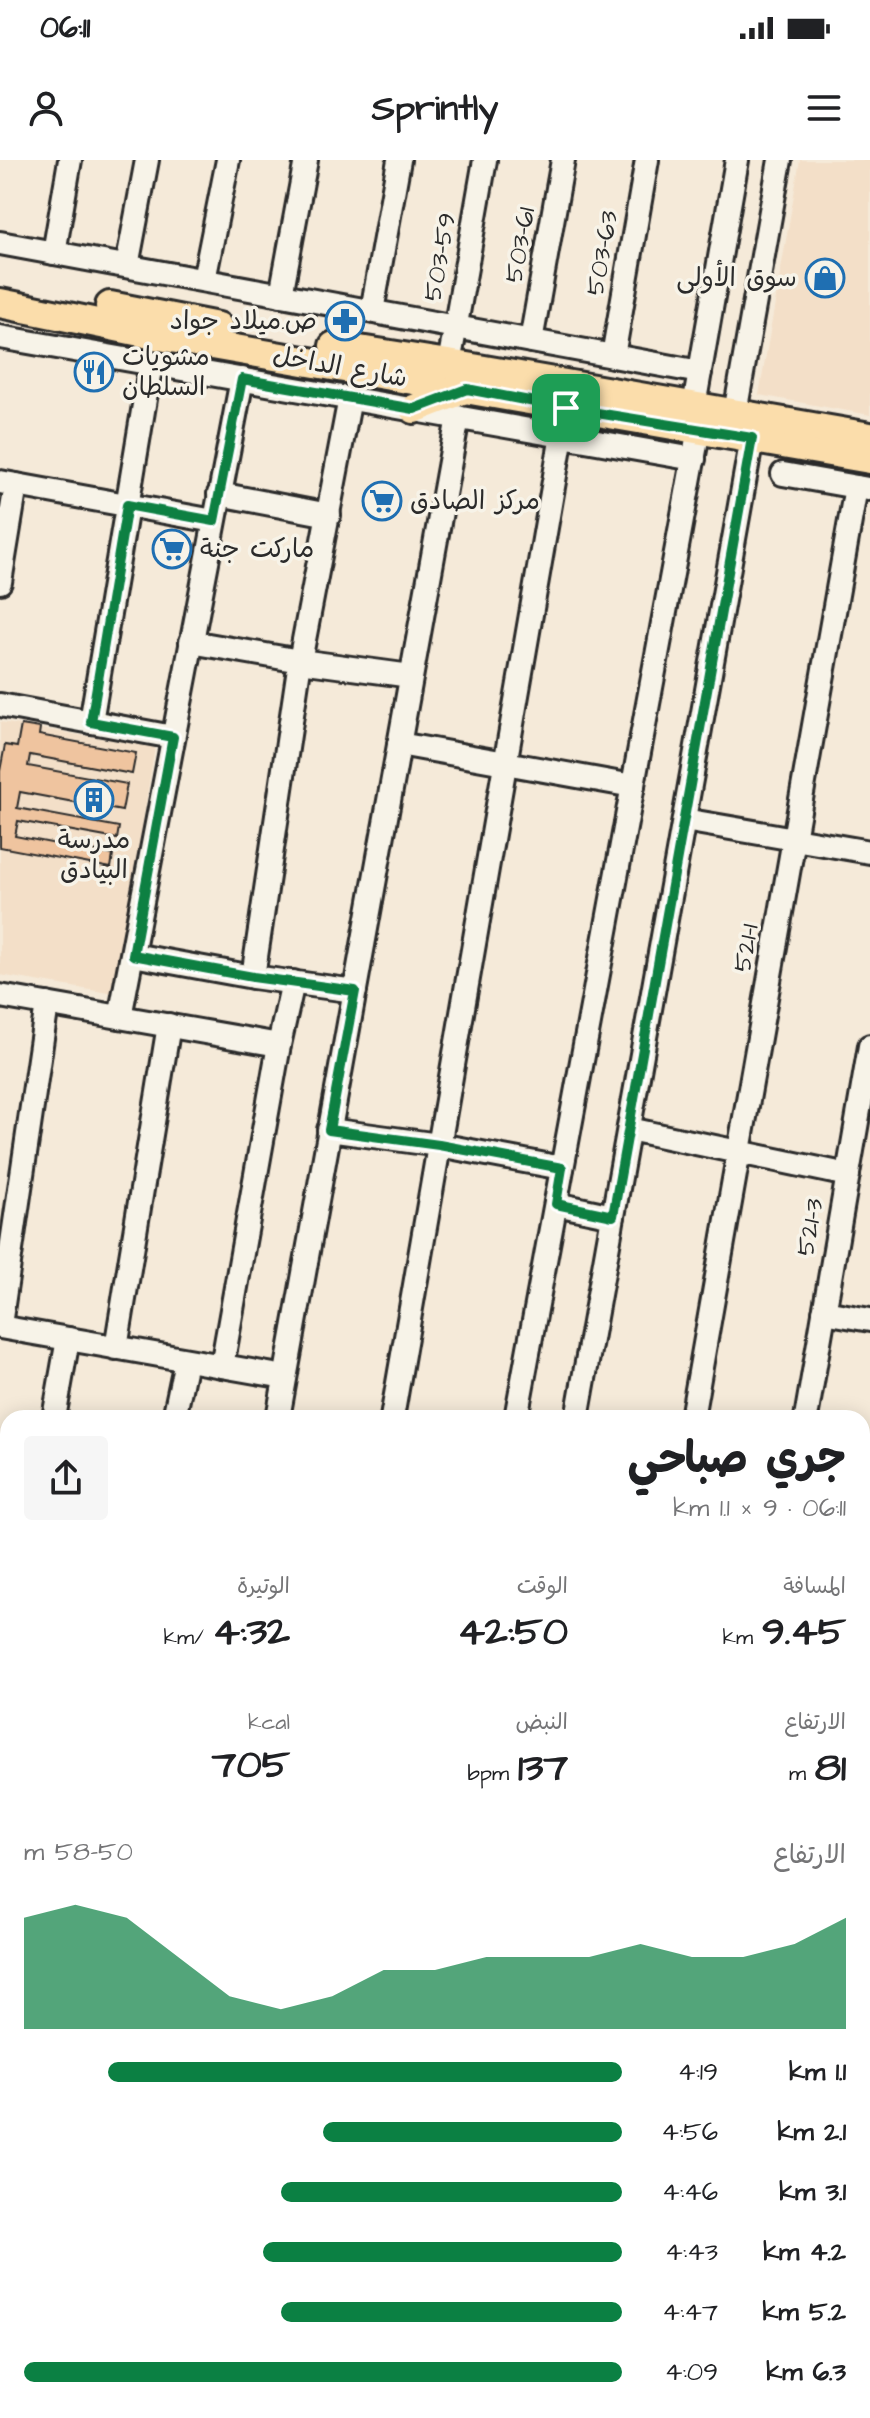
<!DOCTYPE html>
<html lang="ar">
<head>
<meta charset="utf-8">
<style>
	body { margin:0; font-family:"Architects Daughter","Playpen Sans Arabic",sans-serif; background:#f6f6f6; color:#202124; direction:rtl; height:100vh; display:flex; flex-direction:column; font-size:30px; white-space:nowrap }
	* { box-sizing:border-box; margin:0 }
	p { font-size:26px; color:#757577 }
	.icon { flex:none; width:44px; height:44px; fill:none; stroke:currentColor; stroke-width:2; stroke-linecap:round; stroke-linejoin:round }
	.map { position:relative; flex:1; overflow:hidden; direction:ltr }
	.side { position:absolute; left:0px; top:1250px; width:870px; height:1008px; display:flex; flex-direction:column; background:#fff; border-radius:24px 24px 0 0; box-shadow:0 4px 20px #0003; direction:rtl }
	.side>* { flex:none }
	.pin { position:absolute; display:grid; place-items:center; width:68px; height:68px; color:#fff; margin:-34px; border-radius:16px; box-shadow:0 4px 12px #0006 }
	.round { display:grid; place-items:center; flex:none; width:84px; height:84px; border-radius:8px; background:#f6f6f6 }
	.head { display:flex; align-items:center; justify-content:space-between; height:136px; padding:0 24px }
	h1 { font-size:44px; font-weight:700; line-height:60px }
	.metrics { display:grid; grid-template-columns:repeat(3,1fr); gap:12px; height:136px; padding:8px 24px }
	.metrics div { display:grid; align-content:center }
	.metrics b { font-size:40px; font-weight:700 }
	.metrics small { font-size:22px; font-weight:400 }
	.metrics p { font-size:22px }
	.chart { height:224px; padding:16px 24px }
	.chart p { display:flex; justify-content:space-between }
	.chart svg { width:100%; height:144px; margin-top:8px; fill:#0b8043; opacity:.7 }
	ul { padding:0 24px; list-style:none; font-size:26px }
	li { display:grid; grid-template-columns:128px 96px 1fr; align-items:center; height:60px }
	li i { height:20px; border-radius:10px; background:#0b8043 }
	.status { display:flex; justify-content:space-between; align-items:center; height:56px; padding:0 40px; background:#fff; direction:ltr }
	.status svg { height:22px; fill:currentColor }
	header { display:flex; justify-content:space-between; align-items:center; height:104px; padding:0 24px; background:#fff; font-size:36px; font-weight:700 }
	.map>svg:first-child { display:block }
	.built { fill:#f3dfc8 }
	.building { fill:#efc49f; stroke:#2b2b2b; stroke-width:2 }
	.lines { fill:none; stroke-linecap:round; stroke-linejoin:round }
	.minor-casing { stroke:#2b2b2b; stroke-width:28 }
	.major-casing { stroke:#2b2b2b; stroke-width:34 }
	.minor { stroke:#f7f3e8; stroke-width:22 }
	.major { stroke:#fbddab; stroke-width:28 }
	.route-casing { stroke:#fff; stroke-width:16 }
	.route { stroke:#0b8043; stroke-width:10 }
	.labels { text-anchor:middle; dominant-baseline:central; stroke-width:7; stroke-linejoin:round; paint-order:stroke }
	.street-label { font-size:26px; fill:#2b2b2b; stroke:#f7f3e8 }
	.poi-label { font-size:26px; fill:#2b2b2b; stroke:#f7f3e8; text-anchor:start }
</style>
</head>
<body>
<div class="status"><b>06:11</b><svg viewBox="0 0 49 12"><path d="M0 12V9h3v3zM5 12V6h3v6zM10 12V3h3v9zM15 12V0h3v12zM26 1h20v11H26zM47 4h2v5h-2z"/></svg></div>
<header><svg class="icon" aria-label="menu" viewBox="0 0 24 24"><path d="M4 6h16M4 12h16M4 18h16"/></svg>Sprintly<svg class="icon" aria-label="person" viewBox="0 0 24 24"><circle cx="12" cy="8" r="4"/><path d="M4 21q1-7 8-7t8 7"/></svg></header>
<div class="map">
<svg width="870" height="2258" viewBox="0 0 870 2258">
	<rect width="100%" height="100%" fill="#f5ead9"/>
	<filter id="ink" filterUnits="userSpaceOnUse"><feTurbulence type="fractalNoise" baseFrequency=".0125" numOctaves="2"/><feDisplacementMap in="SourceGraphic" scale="16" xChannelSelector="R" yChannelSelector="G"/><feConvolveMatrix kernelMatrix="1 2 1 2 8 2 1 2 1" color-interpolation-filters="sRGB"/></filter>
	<g filter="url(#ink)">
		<g class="built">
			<path d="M800,0H870V255L759,235Z"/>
			<path d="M0,562L155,587L115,834L0,815Z"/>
		</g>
		<path class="building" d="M21,565L40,568L39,575L136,593L132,614L30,595L28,606L127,624L122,651L20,632L17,648L119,667L117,679L18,661L15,676L113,695L111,708L0,687V611L5,585L17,587Z"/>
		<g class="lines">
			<defs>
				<g id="minor">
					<path d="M0,83L700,212"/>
					<path d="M54,93L70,0"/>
					<path d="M127,106L147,0"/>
					<path d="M204,120L228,0"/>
					<path d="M281,135L306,0"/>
					<path d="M372,151L399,0"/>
					<path d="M0,177L694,299"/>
					<path d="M531,181L563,0"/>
					<path d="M613,196L647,0"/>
					<path d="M449,204L485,0"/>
					<path d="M694,246L737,0"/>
					<path d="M735,253L780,0"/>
					<path d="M783,314L868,329"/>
					<path d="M0,322L214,361"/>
					<path d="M219,334L329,355"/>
					<path d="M0,422L16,325"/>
					<path d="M191,482L300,501L411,516"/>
					<path d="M0,545L173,577"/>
					<path d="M91,562L151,203"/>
					<path d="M399,584L633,626"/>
					<path d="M684,660L870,692"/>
					<path d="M133,795L253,817L355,831"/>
					<path d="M253,817L300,501L350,238"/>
					<path d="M0,836L279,885"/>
					<path d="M120,857L242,219"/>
					<path d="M629,969L848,1015"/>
					<path d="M329,970L439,985L562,1008"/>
					<path d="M556,1044L613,1056"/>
					<path d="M824,1152L870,1160"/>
					<path d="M0,1165L47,844"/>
					<path d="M0,1167L285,1217"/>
					<path d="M116,1188L169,865"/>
					<path d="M222,1206L279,885L293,822"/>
					<path d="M54,1258L68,1179"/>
					<path d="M174,1258L186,1201"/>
					<path d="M278,1258L458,257"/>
					<path d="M392,1258L562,275"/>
					<path d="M516,1258L699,268"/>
					<path d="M577,1258L752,278"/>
					<path d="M692,1258L856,327"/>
					<path d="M806,1258L870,886"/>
					<path d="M862,1404L870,1406"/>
					<path d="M862,1534L870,1488"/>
					<path d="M0,1543L8,1500"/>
					<path d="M0,1609L8,1611"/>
					<path d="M862,1762L870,1763"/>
					<path d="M862,1867L870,1868"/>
					<path d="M862,1983L870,1985"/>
					<path d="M862,2087L870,2088"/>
					<path d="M0,2106H8"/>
					<path d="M862,2168L870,2169"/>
					<path d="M390,2250L418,2258"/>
					<path d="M659,2250L699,2258"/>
					<path d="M0,2257L17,2258"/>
					<path d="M44,2258L45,2250"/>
					<path d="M167,2258L169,2250"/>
					<path d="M363,2258L364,2250"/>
					<path d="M624,2258L626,2250"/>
				</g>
				<g id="major">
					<path d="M0,143L160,176L870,299"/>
					<path d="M110,146L218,167"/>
					<path d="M334,186L467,207L870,277"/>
					<path d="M414,249L465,229"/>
				</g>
			</defs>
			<use href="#minor" class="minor-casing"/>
			<use href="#major" class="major-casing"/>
			<use href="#minor" class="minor"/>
			<use href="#major" class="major"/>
		</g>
	</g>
	<g class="lines" filter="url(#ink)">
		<defs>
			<path id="route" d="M242,219L414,249L467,229L566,248L752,278L613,1056L556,1044L562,1008L439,985L329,970L355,831L253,817L133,795L173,577L91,562L127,345L214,361Z"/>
		</defs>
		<use href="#route" class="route-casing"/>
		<use href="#route" class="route"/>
	</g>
	<defs>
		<symbol id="shop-ring" viewBox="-11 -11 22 22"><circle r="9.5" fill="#f7f3e8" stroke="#1f6fb2" stroke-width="1.5"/><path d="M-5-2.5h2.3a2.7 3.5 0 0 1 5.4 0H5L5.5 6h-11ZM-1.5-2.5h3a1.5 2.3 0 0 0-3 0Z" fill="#1f6fb2"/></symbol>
		<symbol id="pharmacy-ring" viewBox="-11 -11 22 22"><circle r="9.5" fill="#f7f3e8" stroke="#1f6fb2" stroke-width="1.5"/><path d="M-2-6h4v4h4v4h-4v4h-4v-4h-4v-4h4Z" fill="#1f6fb2"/></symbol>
		<symbol id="restaurant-ring" viewBox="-11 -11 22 22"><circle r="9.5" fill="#f7f3e8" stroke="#1f6fb2" stroke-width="1.5"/><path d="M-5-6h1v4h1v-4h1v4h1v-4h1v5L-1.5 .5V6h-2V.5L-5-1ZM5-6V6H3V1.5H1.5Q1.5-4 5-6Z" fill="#1f6fb2"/></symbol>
		<symbol id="supermarket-ring" viewBox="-11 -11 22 22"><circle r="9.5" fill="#f7f3e8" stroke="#1f6fb2" stroke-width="1.5"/><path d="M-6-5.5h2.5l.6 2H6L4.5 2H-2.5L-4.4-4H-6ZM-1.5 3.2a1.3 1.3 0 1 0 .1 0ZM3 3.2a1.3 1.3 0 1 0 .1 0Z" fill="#1f6fb2"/></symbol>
		<symbol id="building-ring" viewBox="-11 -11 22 22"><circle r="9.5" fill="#f7f3e8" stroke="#1f6fb2" stroke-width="1.5"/><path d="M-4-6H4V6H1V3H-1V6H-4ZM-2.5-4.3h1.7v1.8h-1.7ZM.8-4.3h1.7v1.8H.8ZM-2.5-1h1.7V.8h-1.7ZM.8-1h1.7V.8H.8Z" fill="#1f6fb2"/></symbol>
	</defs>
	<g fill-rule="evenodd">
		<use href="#shop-ring" x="803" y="96" width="44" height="44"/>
		<use href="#pharmacy-ring" x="323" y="139" width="44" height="44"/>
		<use href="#restaurant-ring" x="72" y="190" width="44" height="44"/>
		<use href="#supermarket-ring" x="360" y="319" width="44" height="44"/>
		<use href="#supermarket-ring" x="150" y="367" width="44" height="44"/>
		<use href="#building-ring" x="72" y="618" width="44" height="44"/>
	</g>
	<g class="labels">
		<g class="street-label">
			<text transform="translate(520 85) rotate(-80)">503-61</text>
			<text transform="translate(602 93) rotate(-80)">503-63</text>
			<text transform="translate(440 97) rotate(-80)">503-59</text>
			<text transform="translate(340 207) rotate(10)">شارع الداخل</text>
			<text transform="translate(746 788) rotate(-80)">521-1</text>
			<text transform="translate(810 1067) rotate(-80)">521-3</text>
		</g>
		<g class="poi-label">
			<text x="797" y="118" text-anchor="end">سوق الأولى</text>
			<text x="317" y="161" text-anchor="end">ص.ميلاد جواد</text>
			<text x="122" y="197">مشويات<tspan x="122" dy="30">السلطان</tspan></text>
			<text x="410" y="341">مركز الصادق</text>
			<text x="200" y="389">ماركت جنة</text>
			<text x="94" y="680" text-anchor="middle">مدرسة<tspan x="94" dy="30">البيادق</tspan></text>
		</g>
	</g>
</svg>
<div class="pin" style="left:566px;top:248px;background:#1e9e55"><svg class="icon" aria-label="arrive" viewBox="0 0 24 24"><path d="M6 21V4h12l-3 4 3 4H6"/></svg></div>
<section class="side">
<div class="head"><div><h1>جري صباحي</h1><p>06:11 · 9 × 1.1 km</p></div><a class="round"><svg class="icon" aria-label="share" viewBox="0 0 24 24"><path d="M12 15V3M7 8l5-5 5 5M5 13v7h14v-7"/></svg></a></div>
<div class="metrics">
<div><p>المسافة</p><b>9.45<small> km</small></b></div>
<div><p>الوقت</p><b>42:50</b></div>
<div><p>الوتيرة</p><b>4:32<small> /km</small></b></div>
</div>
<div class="metrics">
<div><p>الارتفاع</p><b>81<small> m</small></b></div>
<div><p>النبض</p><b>137<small> bpm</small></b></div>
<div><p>kcal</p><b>705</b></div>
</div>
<div class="chart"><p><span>الارتفاع</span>50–58 m</p>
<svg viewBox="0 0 160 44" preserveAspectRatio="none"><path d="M0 44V10L10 6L20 10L30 22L40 34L50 38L60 34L70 26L80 26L90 22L100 22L110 22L120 18L130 22L140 22L150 18L160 10V44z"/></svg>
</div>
<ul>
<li><b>1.1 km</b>4:19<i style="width:86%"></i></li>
<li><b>2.1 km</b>4:56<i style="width:50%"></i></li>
<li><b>3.1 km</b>4:46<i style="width:57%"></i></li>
<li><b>4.2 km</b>4:43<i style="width:60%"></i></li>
<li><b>5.2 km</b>4:47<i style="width:57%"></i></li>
<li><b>6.3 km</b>4:09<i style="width:100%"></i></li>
</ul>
</section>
</div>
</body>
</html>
